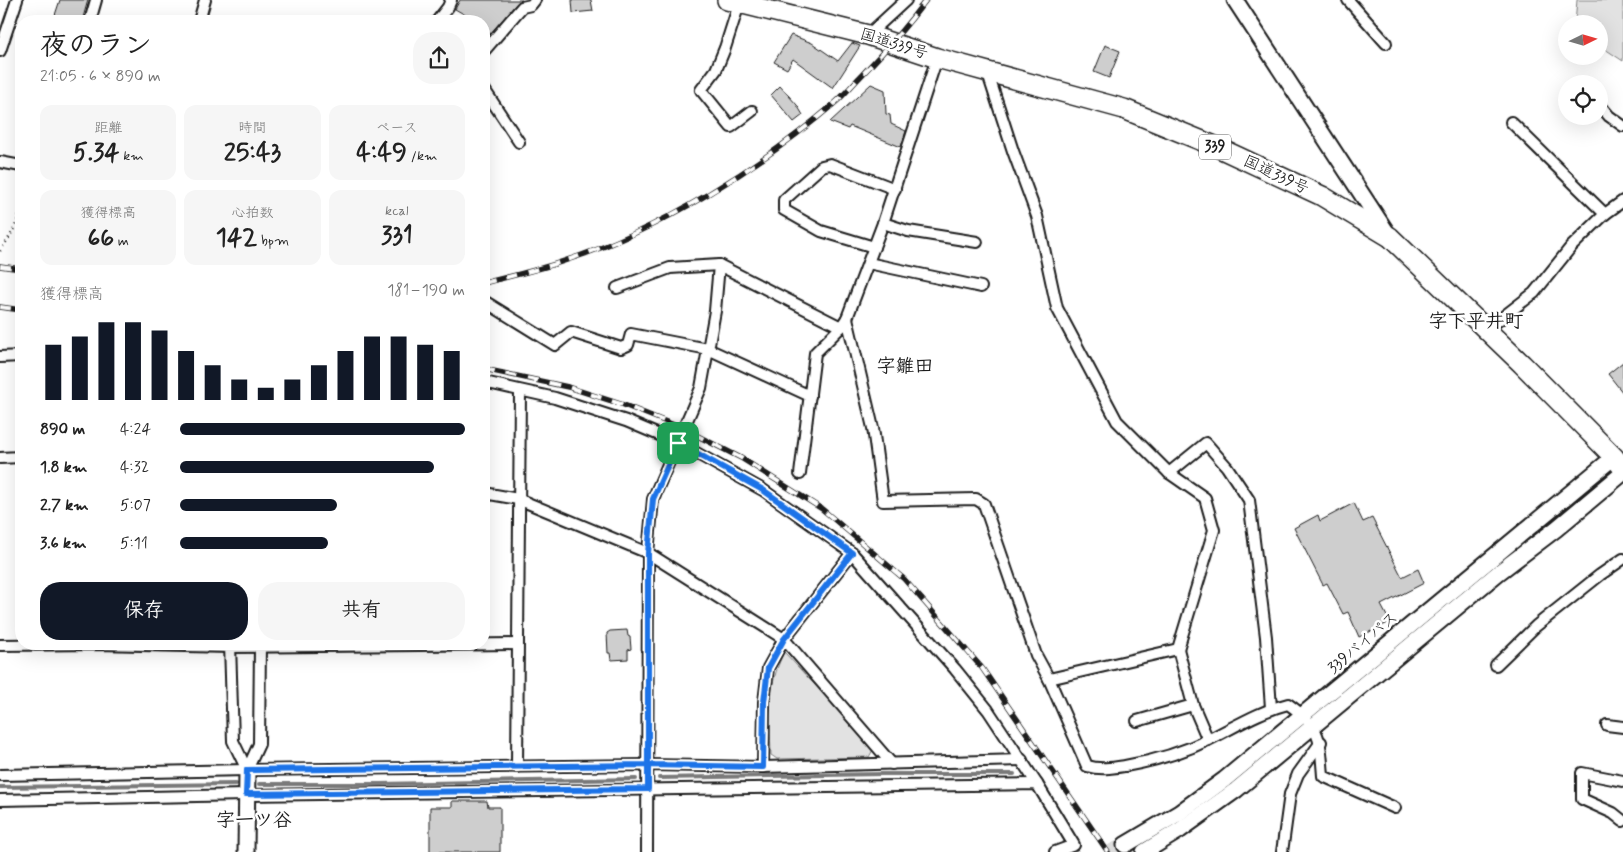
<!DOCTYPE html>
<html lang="ja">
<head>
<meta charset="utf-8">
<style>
	body { margin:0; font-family:Mynerve,"Klee One",sans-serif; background:#f6f6f6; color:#222; height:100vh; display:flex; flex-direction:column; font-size:19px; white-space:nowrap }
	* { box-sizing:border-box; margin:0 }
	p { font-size:16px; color:#767676 }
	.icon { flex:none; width:28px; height:28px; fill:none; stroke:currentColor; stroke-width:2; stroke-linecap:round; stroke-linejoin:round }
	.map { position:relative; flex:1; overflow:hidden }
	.panel { position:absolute; left:15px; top:15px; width:475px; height:635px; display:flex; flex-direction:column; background:#fff; border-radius:20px; box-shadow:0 5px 20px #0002 }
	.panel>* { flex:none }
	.needle { width:32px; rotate:85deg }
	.buttons { position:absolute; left:1558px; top:15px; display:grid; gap:10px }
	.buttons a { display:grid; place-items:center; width:50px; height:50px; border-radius:50%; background:#fff; box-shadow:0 5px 20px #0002; font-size:25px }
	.pin { position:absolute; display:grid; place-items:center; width:42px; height:42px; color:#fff; margin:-21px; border-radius:10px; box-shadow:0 2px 8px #0006 }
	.round { display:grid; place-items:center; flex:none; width:52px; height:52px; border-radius:20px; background:#f6f6f6 }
	.summary { display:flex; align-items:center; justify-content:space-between; height:85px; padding:0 25px }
	h1 { font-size:28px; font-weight:700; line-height:38px }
	.metrics { display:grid; grid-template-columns:repeat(3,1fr); gap:8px; height:85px; padding:5px 25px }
	.metrics div { display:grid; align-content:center; border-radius:12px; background:#f6f6f6; text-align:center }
	.metrics b { font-size:25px; font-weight:700 }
	.metrics small { font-size:14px; font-weight:400 }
	.metrics p { font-size:14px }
	.chart { height:140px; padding:10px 25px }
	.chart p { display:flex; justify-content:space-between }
	.chart svg { width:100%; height:90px; margin-top:5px; stroke:#111827; stroke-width:6 }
	.cta { display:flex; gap:10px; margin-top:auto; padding:10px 25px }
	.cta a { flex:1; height:58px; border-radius:20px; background:#111827; color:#fff; font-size:20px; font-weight:700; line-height:58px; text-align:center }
	.cta a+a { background:#f6f6f6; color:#222 }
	ul { padding:0 25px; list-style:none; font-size:16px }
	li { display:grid; grid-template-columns:80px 60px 1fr; align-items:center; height:38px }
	li i { height:12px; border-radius:6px; background:#111827 }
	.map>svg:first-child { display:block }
	.green { fill:#e2e2e2; stroke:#7f7f7f }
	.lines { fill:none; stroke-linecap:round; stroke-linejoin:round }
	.stream { stroke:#7a7a7a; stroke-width:4 }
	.building { fill:#cecece; stroke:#1c1c1c }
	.secondary-tunnel { stroke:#ddd; stroke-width:15; stroke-dasharray:15 8; stroke-linecap:butt }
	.street-casing { stroke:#1c1c1c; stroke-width:14 }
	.secondary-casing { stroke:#1c1c1c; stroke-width:19 }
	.highway-casing { stroke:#1c1c1c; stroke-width:22 }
	.path { stroke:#1c1c1c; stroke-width:2.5; stroke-dasharray:1 4; stroke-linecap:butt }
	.street { stroke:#fff; stroke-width:10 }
	.secondary { stroke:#fff; stroke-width:15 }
	.highway { stroke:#fff; stroke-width:19 }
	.rail-casing { stroke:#1c1c1c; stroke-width:5.5 }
	.rail { stroke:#fff; stroke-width:4; stroke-dasharray:11; stroke-linecap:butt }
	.route-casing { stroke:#fff; stroke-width:10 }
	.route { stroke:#1a73e8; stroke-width:6 }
	.labels { text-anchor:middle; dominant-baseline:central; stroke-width:5; stroke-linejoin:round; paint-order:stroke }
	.shield { fill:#fff; stroke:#606060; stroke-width:1 }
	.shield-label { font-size:15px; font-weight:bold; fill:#1c1c1c }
	.street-label { font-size:16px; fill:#1c1c1c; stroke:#fff }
	.quarter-label { font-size:19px; font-weight:bold; fill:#1c1c1c; stroke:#fff }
</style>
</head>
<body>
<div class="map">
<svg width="1623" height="852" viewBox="0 0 1623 852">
	<rect width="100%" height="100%" fill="#fff"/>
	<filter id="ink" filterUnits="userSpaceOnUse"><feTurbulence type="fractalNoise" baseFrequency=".02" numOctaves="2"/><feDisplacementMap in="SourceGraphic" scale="10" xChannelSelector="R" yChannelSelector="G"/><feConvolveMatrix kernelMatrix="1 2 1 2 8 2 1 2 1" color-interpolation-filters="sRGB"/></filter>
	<g filter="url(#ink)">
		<g class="green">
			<path d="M1577,0H1623V61L1599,45V24H1575Z"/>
			<path d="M784,652L874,748L869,757L777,759L771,755C770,715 766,690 784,652Z"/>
		</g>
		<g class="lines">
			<g class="stream">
				<path d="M659,778L882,774H1014"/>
				<path d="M259,784H380L636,779"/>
				<path d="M0,787L236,784"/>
			</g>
		</g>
		<g class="building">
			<path d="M60,0H88L82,21H53Z"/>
			<path d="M460,0H522L517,3L484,41V21H476L455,9Z"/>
			<path d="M572,0H591L593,11L573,13Z"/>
			<path d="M791,35L812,43L838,61L852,43L860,46L833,88L793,59L787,69L774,62Z"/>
			<path d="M1105,45L1120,51L1109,78L1094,72Z"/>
			<path d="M871,84L885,90L886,114L890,115L891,124L906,131L901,147L850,126L848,129L830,122Z"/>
			<path d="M780,86L797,105L803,115L794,122L771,95Z"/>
			<path d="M1623,362V393L1608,374Z"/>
			<path d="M1354,503L1363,522L1372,518L1402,577L1418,569L1424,583L1381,605L1390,622L1359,637L1348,612L1343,614L1327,583L1323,585L1294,528L1318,515L1320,521Z"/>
			<path d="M627,630L628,636L630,637L631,649L628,650V659L611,660L610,653H608L607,633L610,631Z"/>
			<path d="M452,801H487L488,807H500V852H430V807H452Z"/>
		</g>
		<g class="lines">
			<path class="secondary-tunnel" d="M1111,852L1125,845"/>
			<defs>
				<g id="street">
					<path d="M1348,0L1386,43"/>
					<path d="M739,4L725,48L716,70L701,90L731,127L752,111"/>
					<path d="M90,21L96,0"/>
					<path d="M199,21L205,0"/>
					<path d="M437,21L448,7L451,0"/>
					<path d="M868,35L906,0"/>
					<path d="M0,51L17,0"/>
					<path d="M484,51L522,7L531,5L535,0"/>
					<path d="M987,71L1013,151L1037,216L1057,308L1117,421L1169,473L1205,498L1214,530L1178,649L1049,679L1087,766C1100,770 1112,768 1125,766C1154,761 1184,752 1210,739C1236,726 1260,711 1288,704C1321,727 1320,738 1323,776L1395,808"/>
					<path d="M484,89L519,142"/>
					<path d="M1599,104L1609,116L1623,126"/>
					<path d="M0,162L21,166"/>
					<path d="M1605,214L1623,201"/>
					<path d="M883,223L908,231L977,242"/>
					<path d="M874,247L821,231L784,210V200L822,166L830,164L895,189"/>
					<path d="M868,263L981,287"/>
					<path d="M617,288L670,268L719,265"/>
					<path d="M484,301L555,345L571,332L621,348L628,345L631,334L708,349L810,396"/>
					<path d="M847,318L873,428L883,501L976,499L984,504L1036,655L1049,679"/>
					<path d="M1486,330L1534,293L1571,247L1605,214L1511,122"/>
					<path d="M0,357L21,356"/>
					<path d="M484,382L555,398L626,421L678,443L763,490L852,553L955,669L988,710L1037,784"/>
					<path d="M0,458L21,457"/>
					<path d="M1169,473L1206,443L1227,467L1249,500L1266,637L1271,708"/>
					<path d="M800,474L815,353L841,327"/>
					<path d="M484,493L518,499L648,553L784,639L892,764"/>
					<path d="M230,644L233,741L247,770"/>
					<path d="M0,645L98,644L230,647L517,644"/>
					<path d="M1178,649L1193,705L1208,740"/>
					<path d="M1496,665L1536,626L1600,575L1623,559"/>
					<path d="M1137,721L1193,705"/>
					<path d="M1607,725L1623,727"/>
					<path d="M517,767L520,391"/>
					<path d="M763,767L764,702L768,668L784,639L852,553"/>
					<path d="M247,770L259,744L260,644"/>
					<path d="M0,775L247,770L648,765L763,767L1022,760"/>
					<path d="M1623,781L1582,773V799L1613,813L1623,821"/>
					<path d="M0,800L246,795L1037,784L1074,845L1055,852"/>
					<path d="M647,852L648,553L653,499L701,388L715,311L719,265L841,327L847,318L883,223L937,58"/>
					<path d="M1282,852L1290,794L1298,774L1321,742"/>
				</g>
				<g id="secondary">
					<path d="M1235,0L1389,236"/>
					<path d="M1125,845L1179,813L1224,780L1614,457"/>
					<path d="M246,852L247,770"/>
					<path d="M1144,852L1180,830L1236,790L1498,573L1556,529L1623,473"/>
				</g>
				<path id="highway" d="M727,0L868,35L937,58L1124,109L1217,147L1322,196L1390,237L1522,364L1614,457L1623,468"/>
			</defs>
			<use href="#street" class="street-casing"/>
			<use href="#secondary" class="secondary-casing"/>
			<use href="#highway" class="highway-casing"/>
			<path class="path" d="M0,251C11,236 18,224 21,205"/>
			<use href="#street" class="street"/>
			<use href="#secondary" class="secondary"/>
			<use href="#highway" class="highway"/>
			<defs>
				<g id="rail">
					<path d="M0,266L21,269"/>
					<path d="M484,283C511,276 538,270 564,261C659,231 762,166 836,102C845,94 852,85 860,77C884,52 906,27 926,0"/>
					<path d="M0,307L21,310"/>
					<path d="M484,369L568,387L624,405L684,429L741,458L822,509L904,579L982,668L1108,852"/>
				</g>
			</defs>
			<use href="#rail" class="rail-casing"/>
			<use href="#rail" class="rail"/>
		</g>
	</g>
	<g class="lines" filter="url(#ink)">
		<defs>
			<path id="route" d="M678,443L653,499L648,553V765L247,770L246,794L648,789V765L763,767L764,702L768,668L784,639L852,553L763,490L678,443"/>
		</defs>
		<use href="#route" class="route-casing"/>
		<use href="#route" class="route"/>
	</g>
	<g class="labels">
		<rect class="shield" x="1199" y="134.5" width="32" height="25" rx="4"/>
		<g class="shield-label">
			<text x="1215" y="147">339</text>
		</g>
		<g class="street-label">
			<text transform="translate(894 44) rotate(17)">国道339号</text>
			<text transform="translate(1276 175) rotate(25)">国道339号</text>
			<text transform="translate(1363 643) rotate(-40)">339バイパス</text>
		</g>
		<g class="quarter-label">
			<text x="1476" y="321">字下平井町</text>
			<text x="905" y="366">字雛田</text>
			<text x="254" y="820">字一ツ谷</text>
		</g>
	</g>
</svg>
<div class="buttons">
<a><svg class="needle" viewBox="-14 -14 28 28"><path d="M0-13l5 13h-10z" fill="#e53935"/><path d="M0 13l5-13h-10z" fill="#767676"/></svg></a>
<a><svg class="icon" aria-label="locate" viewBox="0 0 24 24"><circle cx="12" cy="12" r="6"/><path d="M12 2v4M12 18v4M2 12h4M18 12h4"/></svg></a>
</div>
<div class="pin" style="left:678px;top:443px;background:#1e9e55"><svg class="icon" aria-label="arrive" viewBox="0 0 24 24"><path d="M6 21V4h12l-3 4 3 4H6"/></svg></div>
<section class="panel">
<div class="summary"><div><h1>夜のラン</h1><p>21:05 · 6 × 890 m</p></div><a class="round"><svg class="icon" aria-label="share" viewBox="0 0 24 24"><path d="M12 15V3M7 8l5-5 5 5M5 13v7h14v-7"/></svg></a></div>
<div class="metrics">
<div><p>距離</p><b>5.34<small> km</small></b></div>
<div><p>時間</p><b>25:43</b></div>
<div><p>ペース</p><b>4:49<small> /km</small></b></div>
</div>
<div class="metrics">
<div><p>獲得標高</p><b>66<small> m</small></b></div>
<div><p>心拍数</p><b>142<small> bpm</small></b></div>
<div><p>kcal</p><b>331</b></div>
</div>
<div class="chart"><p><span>獲得標高</span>181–190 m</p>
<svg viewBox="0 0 160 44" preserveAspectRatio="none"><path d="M5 44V17M15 44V13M25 44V6M35 44V6M45 44V10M55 44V20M65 44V27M75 44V34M85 44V38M95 44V34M105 44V27M115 44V20M125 44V13M135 44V13M145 44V17M155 44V20"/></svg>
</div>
<ul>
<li><b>890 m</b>4:24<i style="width:100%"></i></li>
<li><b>1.8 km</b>4:32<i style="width:89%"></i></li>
<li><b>2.7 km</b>5:07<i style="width:55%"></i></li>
<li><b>3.6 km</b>5:11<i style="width:52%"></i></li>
</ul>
<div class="cta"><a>保存</a><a>共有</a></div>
</section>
</div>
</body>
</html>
